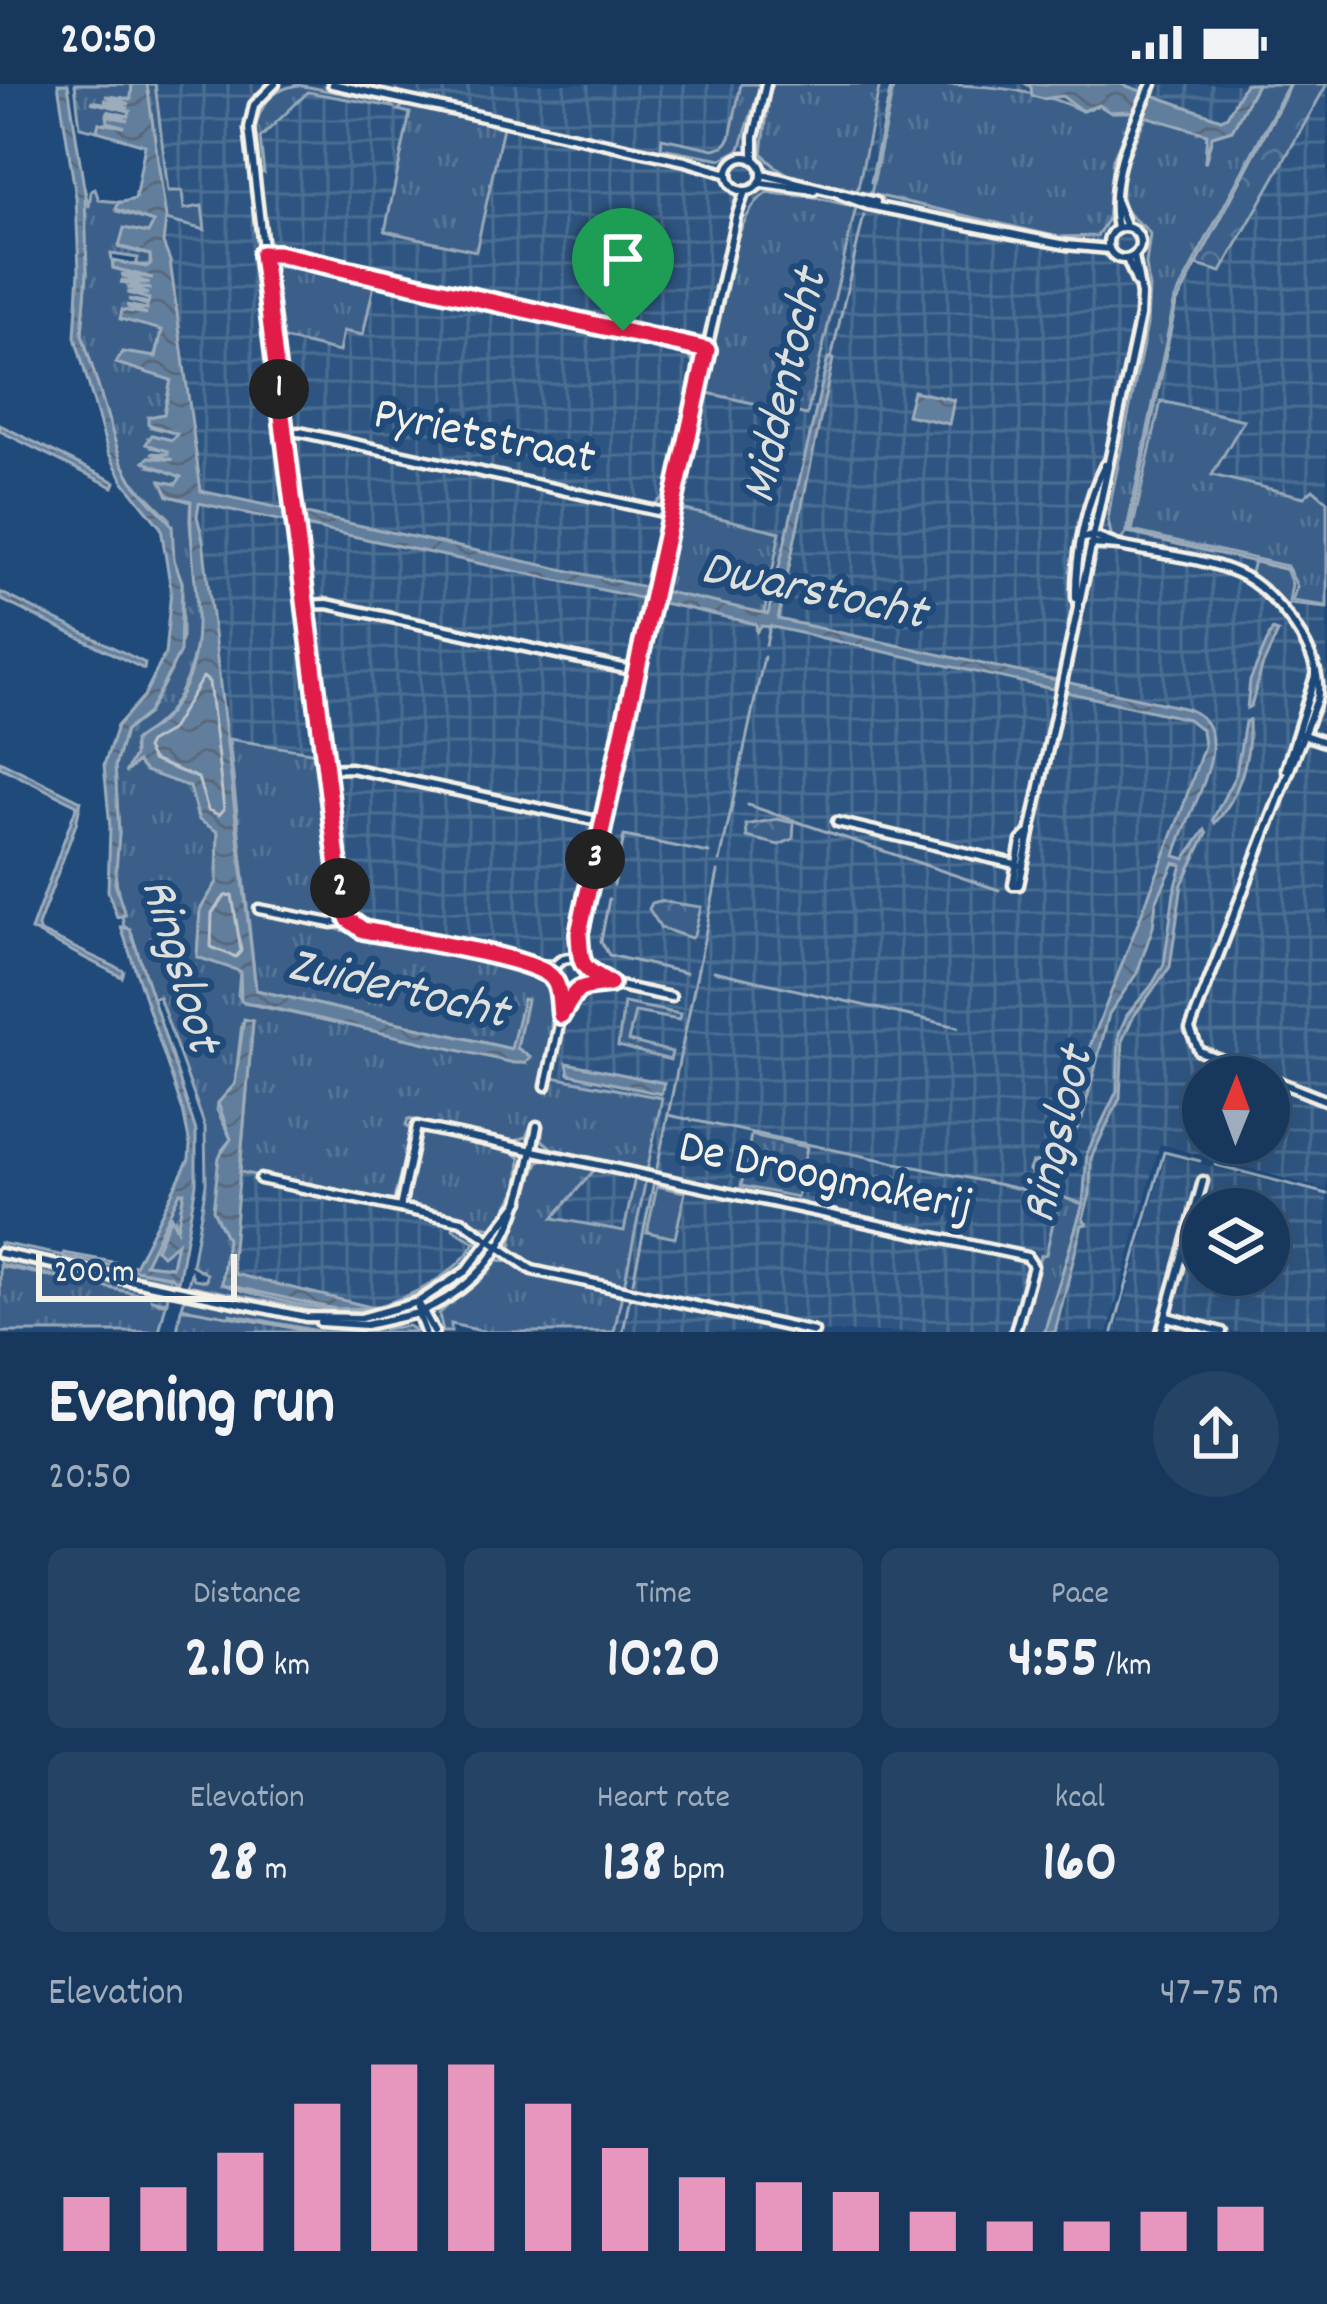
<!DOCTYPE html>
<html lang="en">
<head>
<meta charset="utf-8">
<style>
	body { margin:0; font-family:Dekko,sans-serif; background:#244365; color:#f1f3f6; height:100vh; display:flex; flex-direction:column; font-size:45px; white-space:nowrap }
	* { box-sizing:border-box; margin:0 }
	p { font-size:39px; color:#9eacbb }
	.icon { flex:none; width:66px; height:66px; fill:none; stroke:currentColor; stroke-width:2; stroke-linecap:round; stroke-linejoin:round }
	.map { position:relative; height:1248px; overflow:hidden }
	.panel { display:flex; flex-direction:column; background:#17385c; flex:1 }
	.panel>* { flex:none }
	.needle { width:78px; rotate:1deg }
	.tools { position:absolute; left:1182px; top:972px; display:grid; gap:24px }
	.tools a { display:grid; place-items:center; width:108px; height:108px; border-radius:50%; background:#17385c; box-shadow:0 12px 48px #0002,0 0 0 3px #365272; font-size:60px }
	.scale { position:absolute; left:36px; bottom:30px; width:201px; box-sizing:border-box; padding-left:12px; border:6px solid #f4f1e8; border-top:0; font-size:33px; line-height:42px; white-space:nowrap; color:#f4f1e8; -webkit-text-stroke:9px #1f4a7a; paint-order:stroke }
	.pin { position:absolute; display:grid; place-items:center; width:102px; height:102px; color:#fff; margin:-123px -51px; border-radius:50% 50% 50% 0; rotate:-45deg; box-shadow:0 0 12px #0007 }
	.pin .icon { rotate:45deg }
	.km { position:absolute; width:60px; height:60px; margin:-30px; border-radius:50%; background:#222; color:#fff; font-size:33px; line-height:60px; text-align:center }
	.round { display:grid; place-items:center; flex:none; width:126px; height:126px; border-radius:63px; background:#244365 }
	.summary { display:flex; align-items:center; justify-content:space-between; height:204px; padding:0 48px }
	h1 { font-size:66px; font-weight:800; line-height:90px }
	.figures { display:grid; grid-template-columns:repeat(3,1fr); gap:18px; height:204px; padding:12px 48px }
	.figures div { display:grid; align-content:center; border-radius:18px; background:#244365; text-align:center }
	.figures b { font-size:60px; font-weight:800 }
	.figures small { font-size:33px; font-weight:400 }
	.figures p { font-size:33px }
	.chart { height:336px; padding:24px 48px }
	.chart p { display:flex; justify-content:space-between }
	.chart svg { width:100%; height:216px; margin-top:12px; stroke:#e797bd; stroke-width:6 }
	.status { display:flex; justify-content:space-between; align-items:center; height:84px; padding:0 60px; background:#17385c; direction:ltr }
	.status svg { height:33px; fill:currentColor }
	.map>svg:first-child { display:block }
	.industrial { fill:url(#industrial-grid); fill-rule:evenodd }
	.grass { fill:url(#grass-tufts); stroke:#97a8b8; stroke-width:3 }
	.forest { fill:url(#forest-crowns); stroke:#97a8b8; stroke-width:3 }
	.water { fill:url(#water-waves); stroke:#9cacbb; stroke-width:3; fill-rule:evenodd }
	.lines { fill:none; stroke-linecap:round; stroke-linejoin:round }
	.shore { stroke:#bac3ca; stroke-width:3 }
	.stream { stroke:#9cacbb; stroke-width:3 }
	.minor-casing { stroke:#f4f1e8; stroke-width:15 }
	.minor { stroke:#1f4a7a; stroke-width:6 }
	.route-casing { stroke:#fff; stroke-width:24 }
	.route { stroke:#e11d48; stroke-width:15 }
	.labels { text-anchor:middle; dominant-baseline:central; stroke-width:12; stroke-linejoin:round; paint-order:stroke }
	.street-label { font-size:48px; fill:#f4f1e8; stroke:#1f4a7a }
	.water-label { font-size:51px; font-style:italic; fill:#dee0dd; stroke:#1f4a7a }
</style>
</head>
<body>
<div class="status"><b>20:50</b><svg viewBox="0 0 49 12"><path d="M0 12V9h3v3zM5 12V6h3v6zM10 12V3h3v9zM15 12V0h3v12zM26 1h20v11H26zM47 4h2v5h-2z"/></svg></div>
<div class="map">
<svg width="1327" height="1248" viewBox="0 0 1327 1248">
	<defs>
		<pattern id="industrial-grid" width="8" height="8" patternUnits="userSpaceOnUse" patternTransform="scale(3)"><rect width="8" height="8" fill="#2d5581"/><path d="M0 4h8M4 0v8" fill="none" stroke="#4c6e93"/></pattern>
		<pattern id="grass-tufts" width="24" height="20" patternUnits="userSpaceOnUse" patternTransform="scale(3)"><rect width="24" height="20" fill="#3a5f88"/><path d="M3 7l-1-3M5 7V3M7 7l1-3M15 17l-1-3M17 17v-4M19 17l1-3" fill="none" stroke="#577699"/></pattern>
		<pattern id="forest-crowns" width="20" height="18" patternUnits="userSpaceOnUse" patternTransform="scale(3)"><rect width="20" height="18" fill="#3a5f88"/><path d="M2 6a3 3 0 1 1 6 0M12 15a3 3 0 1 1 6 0" fill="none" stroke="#577699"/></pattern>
		<pattern id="water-waves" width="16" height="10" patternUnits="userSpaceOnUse" patternTransform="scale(3)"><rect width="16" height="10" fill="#627e9d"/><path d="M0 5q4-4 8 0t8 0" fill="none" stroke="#58687a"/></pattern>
	</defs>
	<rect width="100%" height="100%" fill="#1f4a7a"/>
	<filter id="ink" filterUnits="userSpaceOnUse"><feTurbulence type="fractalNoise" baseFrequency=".00833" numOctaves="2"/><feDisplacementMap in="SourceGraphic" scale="24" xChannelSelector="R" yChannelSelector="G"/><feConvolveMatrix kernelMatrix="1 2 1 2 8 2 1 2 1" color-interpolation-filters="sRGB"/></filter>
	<g filter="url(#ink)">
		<g class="industrial">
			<path d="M147,0H1327V1106L1160,1060L1108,1248H492L235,1191L232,1175L252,917L181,310L170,177L163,158L166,134ZM1203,993H1269V1059H1203Z"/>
			<path d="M1166,1071L1327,1112V1248H1116ZM1203,1125H1269V1191H1203Z"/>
		</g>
		<g class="grass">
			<path d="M75,0H132L131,15L108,12L131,18L130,24L92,17L130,27L129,32L106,29L129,35L114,39L125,44L99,39L97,47L80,43Z"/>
			<path d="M147,0H155L168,107H182L184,125L202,122L205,146L166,136Z"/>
			<path d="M741,0H761L740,65L722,75L661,64L662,54L714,65L724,62L730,54Z"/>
			<path d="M771,0H880L857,108C824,101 783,98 762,69Z"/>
			<path d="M894,0C957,0 1030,0 1082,27L1099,21L1110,28H1133L1113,75L1107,136L1097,152L1059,153L871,110Z"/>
			<path d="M1257,0H1289L1175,215L1126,450L1120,457L1112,455L1108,436L1112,410L1147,241L1149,203L1146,180L1150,150C1144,141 1134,137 1128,129C1109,102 1136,57 1146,32L1207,50L1205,79L1212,52L1232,46Z"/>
			<path d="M298,1L389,18L393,23L308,8L260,54L264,89L261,88C248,53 254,8 298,1Z"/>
			<path d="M404,21L503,43L476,167L385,147L410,29L398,26Z"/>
			<path d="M84,103L89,123L91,107L95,105L99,116L121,118L117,127L154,138L153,146L121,164L150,171V181H136L138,174L111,170L113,184L154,194L122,192L150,199L121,196L152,205L127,204L148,210L127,209L149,215V219L129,216L148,221L147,225L127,223L146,231L120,234L162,246L154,274L171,296L164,330L151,343L179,350L173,356L148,354L151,363L169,367L167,372L174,373L173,377L150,373L149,382L179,389L181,398L169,412L191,418C187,445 195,468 198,494C203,538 196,586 172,623C161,641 145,646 133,663L135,672L127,687L137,678L151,688L190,703L197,732L218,748L217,798L200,826L197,873L240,887L238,911L244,919L525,979L517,964L524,915L512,965L256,906L229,655L317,669L337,823L329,833L321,835L258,821L256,827L510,884L544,898L552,910L551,947L541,1000L551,1002L553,993L662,1014L647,1087L554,1066L542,1056V1041L532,1039L526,1053L515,1057L408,1035L406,1041L411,1047L393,1119L240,1088L253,938L242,939L235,1000L218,1019L217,1026L231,1055L222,1066L217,1135L227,1155L222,1200C255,1211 315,1227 350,1226C390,1224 451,1198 475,1159L453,1145L454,1139C469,1143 482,1153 477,1169C444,1204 402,1217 358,1229L381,1228C329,1236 238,1223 191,1204L320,1230H355L320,1228L188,1201L191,1189L194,1195L206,1197L207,1190L192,1181L206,1100L205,1043L159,913L152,914L130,845L124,843L115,789L119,750L115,682L125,647L148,629L171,587L182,553V498L174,476L169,434L132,397L121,377L82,250L87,189Z"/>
			<path d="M767,109L814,113L856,123L807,331L703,308C713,262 728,131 767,109Z"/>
			<path d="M289,178L375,196L363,251L343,247L339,268L280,254L274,189L276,183Z"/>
			<path d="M687,265L696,268L700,280C695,307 679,406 663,421L652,422L668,410L695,285Z"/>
			<path d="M1161,317L1244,336L1212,391L1304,413L1313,405L1327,417V522L1292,517L1297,502L1287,482L1132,447Z"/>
			<path d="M677,424L780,448L764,530L660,509Z"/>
			<path d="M1254,477L1286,485L1292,500L1287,530L1250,492Z"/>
			<path d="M424,1048L509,1065L520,1074L518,1103L496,1144C487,1145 413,1123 405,1117L418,1052Z"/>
			<path d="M751,1051L807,1063L797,1113L741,1102Z"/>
			<path d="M553,1074L596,1084L553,1134L624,1147L635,1093L646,1095L624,1202L530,1181L511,1164C510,1155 534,1084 540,1076Z"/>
			<path d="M657,1102L685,1108L675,1154L647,1148Z"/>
			<path d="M179,1108H184L177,1146L175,1135L156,1165L168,1166L177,1158L172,1183L144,1180Z"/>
			<path d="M1059,1112L1083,1120L1045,1248H1020L1040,1172L1046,1170Z"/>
			<path d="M0,1159L170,1193L169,1197L20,1168L0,1163Z"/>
			<path d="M0,1176L168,1211L167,1218L150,1215L166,1220L159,1248H0V1182L143,1211L0,1180Z"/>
			<path d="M496,1176L508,1177L529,1190L622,1210L614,1248H486L451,1240V1248H443L439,1230Z"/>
			<path d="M189,1213L331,1242L355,1244L394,1239L382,1245L408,1242L418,1248H323L229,1230L310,1248H177L181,1225H190L182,1223L184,1216Z"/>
		</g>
		<g class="forest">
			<path d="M1289,0H1327L1221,188L1193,180Z"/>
			<path d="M777,735L794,739L793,755L779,761L747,753L746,741Z"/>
			<path d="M659,817L701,823L694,851L691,854L661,844L649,825L652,819Z"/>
			<path d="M624,919L680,930L679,936L635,928L628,957L672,968L670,976L618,962Z"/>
		</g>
		<g class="water">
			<path d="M58,0H68L85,110L87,189L82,250L121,377L132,397L172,441L174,476L182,498L180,568L148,629L125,647L115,682L119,750L115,799L125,831L117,833L108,807L110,743L104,681L117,642L144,612L165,570L171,506L161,444L124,398L108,368L75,253L79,187L76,113Z"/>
			<path d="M132,0H147L166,134L163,159L170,177L201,407L768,530L828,274L833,275L778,535L1184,624C1248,643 1184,730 1175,772L1185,775L1205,746L1207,749L1182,800L1170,883L1133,933L1123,955L1120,1014L1091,1074L1090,1110L1083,1135L1087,1140L1082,1141L1055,1248H1045L1047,1239L1083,1120L1087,1069L1117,1007L1119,949L1127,931L1152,901L1164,880L1174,809L1182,781L1174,779L1156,818L1153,843L1137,889L1109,930L1082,1035L1051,1093H1034L1029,1086L1032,1079L1045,1078L1180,731L1204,662L1202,646L1188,635L773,543L761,542L757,547L756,540L686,524L199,419L197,432L203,456L256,906L511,965L523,915L527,916L517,964L531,973L525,979H514L241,917L240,887L197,873L200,826L217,798L218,748L199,736L190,703L145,687L137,678L125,689L134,672V657C143,648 155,645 164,635C221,568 186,492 191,417L168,412L161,397L176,400L181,393L144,378L149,373L173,376L151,369L168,370V367L146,360L152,351L172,356L177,350L148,340V333L164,330L171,296L116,279L122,268L156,273L162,246L120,235L122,226L147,230L126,221L147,225V221L128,215L148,219L149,215L127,208L148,210L127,202L151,205L120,198L150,199L121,190L153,194L113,184V177L146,183L151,180L150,171L119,162L124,144L148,149L154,138L116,125L118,119L135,115L145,61L97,47L99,39L125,43L108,38L107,32L128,36L107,27L128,32L130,27L91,18L129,24L104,16L130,20L105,12L131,15Z"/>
			<path d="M1026,0H1121L1221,35L1227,32L1245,0H1257L1232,46L1212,52L1205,79L1207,50L1128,27L1110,28L1099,21L1082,27L1062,12L1043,15L1032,12L1031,3Z"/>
			<path d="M913,307L954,316L949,340L907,331Z"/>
			<path d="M0,341L115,398L113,403L0,347Z"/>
			<path d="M0,508L145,579L144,585L0,515Z"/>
			<path d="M1272,546L1278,548L1262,583L1251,622L1247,624L1250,597Z"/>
			<path d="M1249,636C1251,672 1239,713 1215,739L1213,735L1236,690L1245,638Z"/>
			<path d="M0,677L81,717L76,740L38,842L39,847L124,887L122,893L31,846L77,721L0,683Z"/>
			<path d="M121,843L130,845L196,1047V1100L178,1198L169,1192L64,1173V1169L135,1182L189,1075L190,1061L183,1027ZM180,1108H184L177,1145L171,1133L156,1165L162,1171L177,1159L172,1183L145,1180Z"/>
			<path d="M244,935L253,937L232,1175L235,1190L375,1224L335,1225L222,1200L227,1155L213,1126L219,1073L231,1055L218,1019L235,1000Z"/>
			<path d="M567,979L664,999L661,1010L569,990Z"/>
		</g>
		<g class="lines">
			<g class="shore">
				<path d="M203,593L209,598L224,725L219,731L208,726L198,694L152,676L146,665L149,659L170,647Z"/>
				<path d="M232,811L241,867L236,873L211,863L212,829L225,812Z"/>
			</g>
			<g class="stream">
				<path d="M871,98L891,3"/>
				<path d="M831,275L864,131"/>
				<path d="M1289,486L1129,449L1176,220L1291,0"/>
				<path d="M1290,520L1327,524"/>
				<path d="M766,561L770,542"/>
				<path d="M748,721L999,806"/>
				<path d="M720,777L764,573"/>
				<path d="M614,801L624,752L709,769"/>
				<path d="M609,815L601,857L609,871L686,889"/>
				<path d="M714,887L958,943"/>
				<path d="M668,1031L1058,1113"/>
				<path d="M1216,1081L1327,1110"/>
				<path d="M657,1084L718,788"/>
				<path d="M633,1198L653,1102"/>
				<path d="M188,1225L317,1248"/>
				<path d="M623,1248L629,1217"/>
				<path d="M1113,1248L1164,1068L1200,1077"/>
			</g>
			<defs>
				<g id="minor">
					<path d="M275,0L254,21L249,44L288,379"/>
					<path d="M332,0L685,77L728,90"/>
					<circle cx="745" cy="90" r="17"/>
					<path d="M754,76V53L766,0"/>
					<path d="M762,90L876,118"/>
					<path d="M762,99L814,106"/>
					<path d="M841,111L868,121L1066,161L1109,165"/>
					<path d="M1116,118L1126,143"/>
					<circle cx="1124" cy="159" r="16"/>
					<path d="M1117,145C1107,93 1131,46 1152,0"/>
					<path d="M262,171L277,170L707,266"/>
					<path d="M1127,175L1137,199"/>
					<path d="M281,318L288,348L306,544L343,823L349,836L363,846L526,881L552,891"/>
					<path d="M282,349L300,348L671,430"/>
					<path d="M1084,454L1093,452L1119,462C1156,470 1201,473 1237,489C1275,505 1327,574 1317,615L1190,945L1199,967L1266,993"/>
					<path d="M1091,460L1119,462"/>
					<path d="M303,490L311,554"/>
					<path d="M1076,514C1075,472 1086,418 1105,381"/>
					<path d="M303,521L327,520L635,587"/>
					<path d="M1301,650L1327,659"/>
					<path d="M324,657L330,715"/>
					<path d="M323,685L351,684L602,738"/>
					<path d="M1286,685L1316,589"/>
					<path d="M837,738L1019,781"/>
					<path d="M1027,751L1021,757L1013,801H1019L1140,232L1141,211L1134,172"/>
					<path d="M259,825L331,839L349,836"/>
					<circle cx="570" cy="892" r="18"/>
					<path d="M578,876L581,840L736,133L745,107"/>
					<path d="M530,881L555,882"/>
					<path d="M587,890L610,900L671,913"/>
					<path d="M586,899L610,900"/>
					<path d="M561,931L569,909"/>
					<path d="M1269,994L1327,1017"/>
					<path d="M546,1002L561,931V907"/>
					<path d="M260,1095L462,1137L532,1186L814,1248"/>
					<path d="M520,1117L466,1187L418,1218V1229C507,1191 520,1126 537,1042"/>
					<path d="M400,1124L417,1042L1027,1173L1033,1182L1015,1248"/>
					<path d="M0,1169L306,1233L361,1234L418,1218L434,1248"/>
					<path d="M1167,1233L1222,1248"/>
					<path d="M320,1238L366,1241L418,1229L425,1248"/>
					<path d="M1161,1248L1203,1097"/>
				</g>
			</defs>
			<use href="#minor" class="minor-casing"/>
			<use href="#minor" class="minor"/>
		</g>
	</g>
	<g class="lines" filter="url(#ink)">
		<defs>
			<path id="route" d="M262,170H278L707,266L579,849C581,886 581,881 610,900C573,904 580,901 561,931C559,916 561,899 548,890C520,871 403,854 363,846L349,836L343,823Z"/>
		</defs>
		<use href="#route" class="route-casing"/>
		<use href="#route" class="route"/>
	</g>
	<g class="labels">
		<g class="street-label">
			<text transform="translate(484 355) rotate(12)">Pyrietstraat</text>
			<text transform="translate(825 1096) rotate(12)">De Droogmakerij</text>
		</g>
		<g class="water-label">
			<text transform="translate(788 303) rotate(-77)">Middentocht</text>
			<text transform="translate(813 510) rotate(12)">Dwarstocht</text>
			<text transform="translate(177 882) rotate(74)">Ringsloot</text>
			<text transform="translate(397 908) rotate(13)">Zuidertocht</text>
			<text transform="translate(1061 1052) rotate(-77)">Ringsloot</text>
		</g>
	</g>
</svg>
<div class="tools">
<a><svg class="needle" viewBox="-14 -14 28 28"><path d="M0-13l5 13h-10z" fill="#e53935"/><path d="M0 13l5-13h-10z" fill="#9eacbb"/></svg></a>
<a><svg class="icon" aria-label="layers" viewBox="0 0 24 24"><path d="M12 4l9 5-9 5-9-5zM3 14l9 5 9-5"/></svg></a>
</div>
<div class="scale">200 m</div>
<div class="pin" style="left:623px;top:247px;background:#1e9e55"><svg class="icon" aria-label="arrive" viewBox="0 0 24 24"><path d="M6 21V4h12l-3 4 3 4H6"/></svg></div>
<b class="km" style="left:279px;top:305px">1</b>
<b class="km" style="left:340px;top:804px">2</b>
<b class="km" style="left:595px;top:775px">3</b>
</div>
<section class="panel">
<div class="summary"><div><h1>Evening run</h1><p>20:50</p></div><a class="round"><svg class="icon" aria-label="share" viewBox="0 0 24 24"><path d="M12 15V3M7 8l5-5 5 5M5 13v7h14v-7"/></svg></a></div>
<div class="figures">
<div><p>Distance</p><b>2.10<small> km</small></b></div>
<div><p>Time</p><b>10:20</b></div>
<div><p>Pace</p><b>4:55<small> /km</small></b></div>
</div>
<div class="figures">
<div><p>Elevation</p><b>28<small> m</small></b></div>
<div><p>Heart rate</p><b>138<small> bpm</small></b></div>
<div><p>kcal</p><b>160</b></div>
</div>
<div class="chart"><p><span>Elevation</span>47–75 m</p>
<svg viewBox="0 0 160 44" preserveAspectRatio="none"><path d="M5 44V33M15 44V31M25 44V24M35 44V14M45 44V6M55 44V6M65 44V14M75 44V23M85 44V29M95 44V30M105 44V32M115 44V36M125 44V38M135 44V38M145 44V36M155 44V35"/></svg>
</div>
</section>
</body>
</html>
